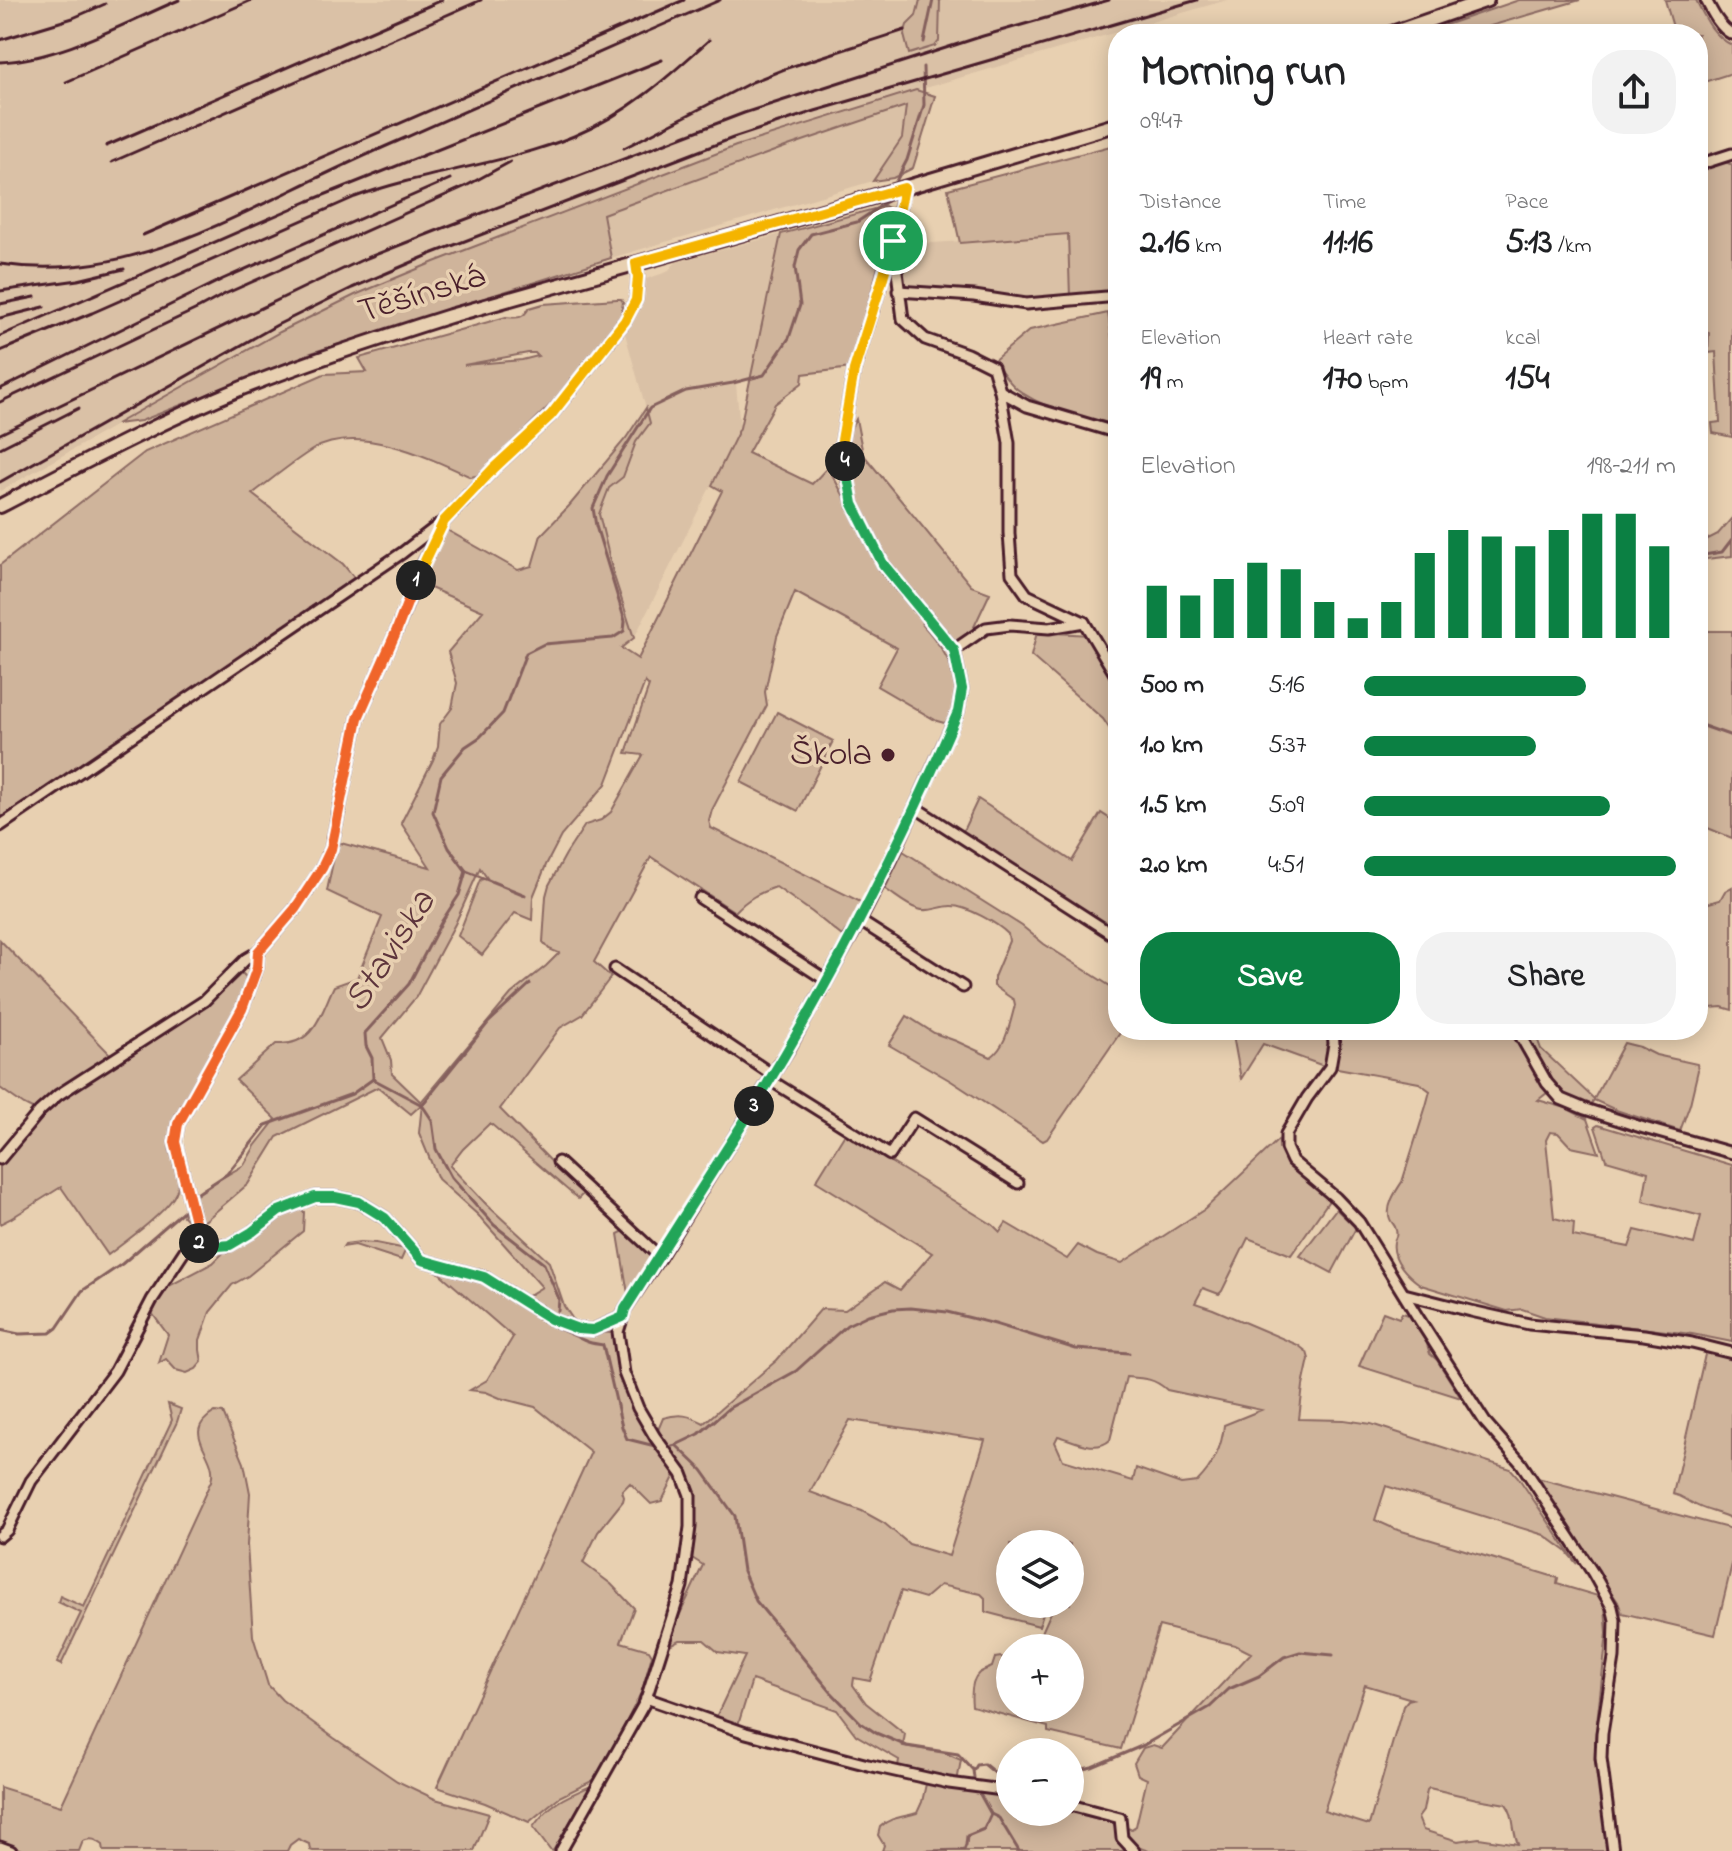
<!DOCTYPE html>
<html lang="en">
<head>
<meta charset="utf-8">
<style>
	body { margin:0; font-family:"Indie Flower",sans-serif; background:#f2f2f2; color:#202124; height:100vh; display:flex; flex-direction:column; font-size:30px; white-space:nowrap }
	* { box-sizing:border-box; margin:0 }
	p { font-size:26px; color:#757577 }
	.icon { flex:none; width:44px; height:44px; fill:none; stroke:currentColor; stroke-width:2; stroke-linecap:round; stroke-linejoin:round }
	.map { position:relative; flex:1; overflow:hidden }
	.details { position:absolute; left:1108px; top:24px; width:600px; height:1016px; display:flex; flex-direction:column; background:#fff; border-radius:32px; box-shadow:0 4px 20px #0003 }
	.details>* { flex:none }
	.tools { position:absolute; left:996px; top:1530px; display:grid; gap:16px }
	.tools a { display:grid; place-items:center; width:88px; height:88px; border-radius:50%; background:#fff; box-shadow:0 4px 20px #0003; font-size:40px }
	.pin { position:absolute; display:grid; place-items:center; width:68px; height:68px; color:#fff; margin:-34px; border:4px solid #fff; border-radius:50%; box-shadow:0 2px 8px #0007 }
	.km { position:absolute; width:40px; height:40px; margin:-20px; border-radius:50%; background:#222; color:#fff; font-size:22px; line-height:40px; text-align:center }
	.round { display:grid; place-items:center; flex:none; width:84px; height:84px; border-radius:32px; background:#f2f2f2 }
	.summary { display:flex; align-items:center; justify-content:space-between; height:136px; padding:0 32px }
	h1 { font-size:44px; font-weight:800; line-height:60px }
	.stats { display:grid; grid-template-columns:repeat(3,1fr); gap:12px; height:136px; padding:8px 32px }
	.stats div { display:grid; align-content:center }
	.stats b { font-size:34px; font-weight:800 }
	.stats small { font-size:22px; font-weight:400 }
	.stats p { font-size:22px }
	.chart { height:224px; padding:16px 32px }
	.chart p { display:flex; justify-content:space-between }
	.chart svg { width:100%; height:144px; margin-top:8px; stroke:#0b8043; stroke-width:6 }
	.button { display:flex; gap:16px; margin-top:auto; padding:16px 32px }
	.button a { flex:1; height:92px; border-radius:32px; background:#0b8043; color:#fff; font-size:32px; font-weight:800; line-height:92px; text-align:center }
	.button a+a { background:#f2f2f2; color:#202124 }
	ul { padding:0 32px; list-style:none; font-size:26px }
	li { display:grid; grid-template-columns:128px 96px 1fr; align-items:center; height:60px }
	li i { height:20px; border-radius:10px; background:#0b8043 }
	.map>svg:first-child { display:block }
	.built { fill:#dac1a6 }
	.green { fill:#cfb49b; stroke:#8c6a63; stroke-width:2; fill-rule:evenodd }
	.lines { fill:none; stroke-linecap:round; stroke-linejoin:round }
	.stream { stroke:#85605d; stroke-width:3 }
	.street-casing { stroke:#4a1f2b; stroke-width:15 }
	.secondary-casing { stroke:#4a1f2b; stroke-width:18 }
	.street { stroke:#e8d0b1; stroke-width:9 }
	.secondary { stroke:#e8d0b1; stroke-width:12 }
	.rail { stroke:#4a1f2b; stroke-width:3 }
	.split-1-casing { stroke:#fff; stroke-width:16 }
	.split-2-casing { stroke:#fff; stroke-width:16 }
	.split-3-casing { stroke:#fff; stroke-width:16 }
	.split-4-casing { stroke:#fff; stroke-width:16 }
	.split-5-casing { stroke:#fff; stroke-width:16 }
	.split-1 { stroke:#f5b400; stroke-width:10 }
	.split-2 { stroke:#f0652b; stroke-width:10 }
	.split-3 { stroke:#22a559; stroke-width:10 }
	.split-4 { stroke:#22a559; stroke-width:10 }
	.split-5 { stroke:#f5b400; stroke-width:10 }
	.poi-dot { fill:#4a1f2b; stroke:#e8d0b1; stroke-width:3 }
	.labels { text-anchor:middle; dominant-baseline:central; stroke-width:7; stroke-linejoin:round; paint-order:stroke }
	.street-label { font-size:36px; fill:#4a1f2b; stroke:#e8d0b1 }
	.poi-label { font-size:36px; fill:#4a1f2b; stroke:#e8d0b1; text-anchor:end }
	.water-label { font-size:38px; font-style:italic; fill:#5e353c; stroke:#e8d0b1 }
</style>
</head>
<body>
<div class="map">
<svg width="1732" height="1851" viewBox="0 0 1732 1851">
	<rect width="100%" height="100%" fill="#e8d0b1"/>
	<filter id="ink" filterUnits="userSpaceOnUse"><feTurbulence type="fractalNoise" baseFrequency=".0125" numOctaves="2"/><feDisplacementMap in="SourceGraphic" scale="16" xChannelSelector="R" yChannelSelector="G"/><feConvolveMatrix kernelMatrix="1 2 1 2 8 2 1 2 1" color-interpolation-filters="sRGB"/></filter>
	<g filter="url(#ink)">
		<g class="built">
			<path d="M0,0H1227L818,119L736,146L434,262L280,332L0,491Z"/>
			<path d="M907,106L902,138L873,181L611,258L602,215L788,146Z"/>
			<path d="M781,234L798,304L764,371L736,384L740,428L634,638L613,573L599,514L610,488L623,477L636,442L650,423L624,330L642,291L643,280L667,272L676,262Z"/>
			<path d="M1068,234L1070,297L1025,301L904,286L902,245Z"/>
		</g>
		<g class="green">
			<path d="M920,0H940L939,41L935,46L909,54L904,35L907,25L916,16Z"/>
			<path d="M1519,0H1580L1463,34H1419Z"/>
			<path d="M1665,0H1696C1705,18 1713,36 1732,45V73L1698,84V34H1675Z"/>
			<path d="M916,90L935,96L913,168L893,178L873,181L902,138L906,106L788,146L603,214L611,258L311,353L141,421L116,424L280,332L355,295L434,262L736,146Z"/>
			<path d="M1118,144V292L1070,297L1068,234L960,243L948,189Z"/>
			<path d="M1726,162L1732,165V437L1713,433L1712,423L1720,422L1716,352L1708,353L1709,333L1698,331V169Z"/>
			<path d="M885,206L893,211L851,368L803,374L802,383L775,404L748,453L812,484L828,467L847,502V435L856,419L863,454L971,586L990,593L973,629L955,644L942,632L921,623C948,652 964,679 950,719L944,723L937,721L877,686L897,648L795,592L777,636L765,692L767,705L712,810L709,821L711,828L863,903V907L851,928L846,930L842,936L812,912L776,887C759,893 748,898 735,912L651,857L594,962L611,977L582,1015L560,1028L500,1109L583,1194L578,1199L490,1123L463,1149L450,1166L486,1204L549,1262L564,1306L578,1327L592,1332L614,1333L622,1374L634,1410L675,1475L662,1501L651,1504L630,1483L622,1491L624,1497L623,1501L598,1532L583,1563L611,1584L634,1608L621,1642L649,1650L652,1655L642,1691L611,1752L594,1780L559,1797L529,1822L485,1803L437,1787L591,1452L535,1407L500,1398L486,1392L470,1390L487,1380L513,1337L430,1265L485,1275L524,1298L542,1287L478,1215L438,1179L419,1133L422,1104L411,1114L378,1087L277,1137L248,1184L206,1220L193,1226L183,1216L189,1201L203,1189L244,1165L255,1146L276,1119L236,1080L276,1044C315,1046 320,1015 334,986L357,978L382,917L327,891L337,842L430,867L401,823L433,760L438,746L440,724L452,708L457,683L448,652L483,611L421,584L445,529L518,570L532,566L541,535L569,506L626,438L646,408L650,423L636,442L623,477L609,488L599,514L613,573L634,638L621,648L638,659L722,491L712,485L740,428L781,234ZM645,682L649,686L626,753L643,755L611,812L601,820L585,825L566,854L549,885L546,896L543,942L549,949L559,953L546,966L511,994L421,1102L392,1074L391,1060L382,1038L416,997L455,924L480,868L487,878L480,880L458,936L482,955L515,913L532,920L533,897L546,865L561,836L606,784Z"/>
			<path d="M617,299H621L623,302L621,316L618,323L599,348L551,404L480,475L471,477C428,457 358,423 312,450C291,463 271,480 252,494L343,564L356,580L0,820V565L145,452L324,374L367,372L359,358L506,317C518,318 523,319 529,308L543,304ZM528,353H535L538,356L522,360L464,365Z"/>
			<path d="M1108,313L1112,339H1118V425C1085,417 1045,411 1017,389C1007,381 1002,370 993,361L1030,330Z"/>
			<path d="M1732,518V556L1698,560V544L1718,534Z"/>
			<path d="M1702,611L1704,631H1732V838L1698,824V612Z"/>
			<path d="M1037,632L1090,635L1118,675V741L1103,719L1031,656Z"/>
			<path d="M777,712L833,741L798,811L741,782Z"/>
			<path d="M978,799L1072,861L1101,813L1118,824V936L962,833Z"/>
			<path d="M903,851L1022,926L1044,944L1118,991V1030H1122L1047,1139L1043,1141L951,1081L889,1045L907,1016L934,1033L956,1041L991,1057C1006,1047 1010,1023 1015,1005L1014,1000L994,986V977L1009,941L1008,934C997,923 967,906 951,906C940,906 929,913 918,909C907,906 895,895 885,889Z"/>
			<path d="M1732,887V1010L1722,1007L1698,1009V906L1720,900L1725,891Z"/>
			<path d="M0,940L111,1055L57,1092L34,1110L24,1105L0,1088Z"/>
			<path d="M242,973L251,982C237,1016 217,1047 198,1079C188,1096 175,1115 170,1134C163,1159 190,1172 173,1198C161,1216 126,1241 108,1255L61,1187L10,1219L0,1224V1167L41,1115L65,1095L185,1020L226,988Z"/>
			<path d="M1232,1030H1337L1354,1035L1356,1030H1534L1541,1049L1594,1099L1624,1043L1640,1047L1656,1055L1697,1064L1698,1070L1690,1104L1680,1131L1616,1110L1594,1100L1588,1107L1568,1099L1555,1090L1547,1093L1538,1100L1566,1108L1587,1119L1599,1153L1571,1147L1558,1133L1550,1132L1546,1140L1554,1218L1574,1223L1573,1236L1629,1247L1635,1230L1694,1244L1701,1216L1643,1201L1648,1172L1606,1160L1595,1127L1598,1125L1732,1165V1342L1692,1334L1545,1317L1522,1309L1507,1311L1421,1285C1408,1276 1391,1260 1394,1242C1395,1236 1398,1237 1396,1230C1395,1224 1392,1224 1390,1219C1385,1207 1396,1191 1402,1182L1426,1106L1430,1091L1419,1083L1321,1065L1263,1044L1241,1079Z"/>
			<path d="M845,1134L993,1225L1000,1232L1006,1223L1067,1259L1078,1245L1097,1255L1122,1263L1205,1209L1278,1140C1286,1168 1303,1177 1325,1194L1328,1199V1202L1291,1255L1248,1238L1222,1291L1219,1294L1203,1288L1195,1303L1213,1309L1298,1345L1307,1352L1309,1359L1303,1386L1299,1419L1344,1420L1371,1424L1511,1469L1518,1477L1577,1564L1566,1551L1544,1535L1386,1486L1375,1520L1395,1529L1558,1578L1557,1584L1598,1596L1605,1607L1607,1633L1595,1740L1600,1797L1609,1851H1149C1136,1847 1127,1844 1125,1829L1126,1828L1131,1829L1136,1826L1147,1779L1138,1775L1134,1763L1143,1748L1153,1745L1162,1748L1251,1653L1235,1645L1159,1626L1121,1749L1048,1732V1727L972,1706C971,1696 971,1680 979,1673C981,1671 990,1668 992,1667L995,1658L1001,1657L1010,1660V1708H1070V1648H1035L1051,1612L1056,1607L1053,1604H1070V1544H1010V1604H1046L1039,1626L985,1612V1598L981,1594L940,1585L925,1598L901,1591L870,1681L854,1678L853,1685L866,1703L905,1734L903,1746L945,1753L961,1760L957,1782L1010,1789V1812H1070V1799L1117,1813L1121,1843L1132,1851H882L884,1845L878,1835L880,1827C890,1817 904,1817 917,1813L922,1802L928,1775L898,1766L899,1760L856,1735L837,1710L752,1680L738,1725L716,1717L745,1656L718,1652L704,1640H679L664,1648L703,1565L692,1558C690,1535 698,1502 689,1480C681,1463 668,1446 658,1430L663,1418C680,1413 689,1415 704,1423L777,1360L821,1309L845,1310L885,1282L900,1290L932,1253L816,1181ZM1126,1377C1143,1378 1154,1378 1167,1390L1261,1410L1224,1425C1222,1447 1213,1466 1197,1482L1181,1484L1136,1468L1133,1481L1063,1460L1055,1442L1058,1436C1075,1441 1096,1453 1110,1440ZM850,1420L985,1440L949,1556L909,1544L884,1523L862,1511L810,1492ZM1365,1685L1412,1699L1408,1700L1403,1706L1369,1825L1324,1811ZM1429,1788L1477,1799L1506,1804C1515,1815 1512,1831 1518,1844L1479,1838L1458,1841L1423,1830L1418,1818L1423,1811L1427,1790Z"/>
			<path d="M299,1207L304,1212L303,1231L248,1276L232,1285L210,1312L200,1340V1350L202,1362L196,1369L187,1373L176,1370L166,1359L159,1363L168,1335L149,1309L167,1287L213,1263L227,1249Z"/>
			<path d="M1336,1209L1356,1228L1332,1273L1300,1256Z"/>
			<path d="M624,1231L654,1258L628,1294L618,1234Z"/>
			<path d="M360,1242L376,1243L406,1249L401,1260L355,1245L343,1247L345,1244Z"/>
			<path d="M1383,1312L1399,1318L1402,1313L1409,1315L1426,1341L1430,1354L1437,1360L1461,1398L1359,1366Z"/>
			<path d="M1706,1350L1732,1356V1519C1720,1512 1704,1511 1692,1503C1684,1499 1683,1496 1673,1494Z"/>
			<path d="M168,1404L181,1409L177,1422L61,1665L57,1663L81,1613L58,1602L60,1596L84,1607L172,1420Z"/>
			<path d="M215,1412L223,1413L244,1463L250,1493L247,1545L253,1636L268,1685L282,1700L334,1738L397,1781L435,1799L489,1814L474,1851H313L310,1850L309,1844L298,1839L290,1845L287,1851H104L103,1845C96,1840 92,1837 83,1841L79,1851H25L0,1842V1787L61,1806L211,1481C220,1454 177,1434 215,1412Z"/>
			<path d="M1530,1476L1732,1529V1564L1715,1635L1622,1613L1618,1602Z"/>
			<path d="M591,1786L553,1851L550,1850L533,1827C550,1803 565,1797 591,1786Z"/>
		</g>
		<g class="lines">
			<g class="stream">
				<path d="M924,42L933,0"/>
				<path d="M1698,170L1732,159"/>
				<path d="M893,187L907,160L924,105L923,67"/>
				<path d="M1698,556L1722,552L1732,539"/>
				<path d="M1698,724L1732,736"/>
				<path d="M466,871L525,895"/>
				<path d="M373,1079L422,1105L432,1120L436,1149L451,1177L494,1225L544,1264L559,1299L558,1311"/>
				<path d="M422,1105L488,1023L530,984"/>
				<path d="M195,1195L227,1174L266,1125L352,1094L373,1079L372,1058L366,1046L365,1033L409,984L442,921L459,895L466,871L449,848L433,812L441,776L465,747L480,737L503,713L526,653L544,644L613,638L624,631L625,621L596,526L593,508L607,476L650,408L686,391L733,383L764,375L789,338L800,305L795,267L799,250L811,234L857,222L872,212L886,202L888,198"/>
				<path d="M555,1327C562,1331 568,1332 575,1336C587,1342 588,1343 603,1345L622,1427L627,1439L659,1447"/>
				<path d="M0,1330L19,1334L50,1333L57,1328L82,1291L122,1264L189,1206"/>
				<path d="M676,1445L699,1434L729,1408L796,1371L847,1325L868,1315L893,1309L911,1308L947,1312L995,1324L1076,1349L1129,1353"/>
				<path d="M672,1446L676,1445L702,1470L735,1516L743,1571L756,1601L831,1692L861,1723L876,1733L907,1746L958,1754L973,1770L974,1778"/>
				<path d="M974,1770L977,1765L984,1764L1001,1778L1010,1779"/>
				<path d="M1070,1772L1092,1767L1144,1745L1210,1707L1229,1689L1259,1676L1284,1657L1300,1652L1333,1655"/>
				<path d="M977,1789L991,1814L999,1818L1019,1851"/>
				<path d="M926,1851L964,1850L966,1845L967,1836L984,1829L991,1814"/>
			</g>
			<defs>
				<g id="street">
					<path d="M1706,0C1712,12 1720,28 1732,34"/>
					<path d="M1698,165L1732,154"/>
					<path d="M894,248L903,319L925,339L967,354L993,367L1000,391L1009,443V533L1012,574L1027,595L1084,622L1049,628L1010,625L986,628L954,650"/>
					<path d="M898,291L974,296L1026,304L1118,296"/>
					<path d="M1000,391L1027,406L1118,433"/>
					<path d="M1084,622L1118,679"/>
					<path d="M916,808L1118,938"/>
					<path d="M0,826L402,553L441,523"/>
					<path d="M700,898L826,980"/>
					<path d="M860,921L963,987"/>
					<path d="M615,969L773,1075"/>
					<path d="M1333,1030L1334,1044L1330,1067L1307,1098L1286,1134V1148L1292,1161L1336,1198L1359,1222L1417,1316L1485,1422L1521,1463L1593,1573L1612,1607L1615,1620L1614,1658L1602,1733L1601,1758L1613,1851"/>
					<path d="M1517,1030L1547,1083L1561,1099L1585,1109L1644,1128L1732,1153"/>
					<path d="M770,1080L890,1155L914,1118L1018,1183"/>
					<path d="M0,1159L40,1111L58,1095L204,1001L246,959L258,952"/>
					<path d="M558,1162L660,1257"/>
					<path d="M193,1241L207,1247L230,1245L252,1232L279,1211L315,1197H335L359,1202L385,1218L422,1260L484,1277L551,1319L578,1329L593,1330L623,1317"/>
					<path d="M1404,1294L1471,1311L1529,1324L1644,1335L1692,1343L1732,1353"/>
					<path d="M0,1536L7,1530L31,1481L115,1371L152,1300L195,1235L196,1225L175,1142L178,1124L242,1009L257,968L258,952L295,909L322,868L331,849L358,718L396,632L422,566L444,521L494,468L551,415L625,321L636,300L638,277L636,263"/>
					<path d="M646,1698L746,1733L868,1765L949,1783L1010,1791"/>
					<path d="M1070,1805L1120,1818L1122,1838L1134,1851"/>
					<path d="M0,1847L11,1851"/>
					<path d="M561,1851L645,1702L682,1586L690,1527V1495L682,1474L655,1437L638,1408L624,1373L618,1332L625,1309L660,1257L790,1047L860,921L892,858L958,712L962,689L954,650L883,564L853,504L841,446L854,370L882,281L904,188"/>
				</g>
				<g id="secondary">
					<path d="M1389,34L1487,0"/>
					<path d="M0,506C79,465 159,422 242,388C310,361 380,338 450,316L904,188L1118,124"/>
				</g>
			</defs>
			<use href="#street" class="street-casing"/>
			<use href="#secondary" class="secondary-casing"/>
			<use href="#street" class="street"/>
			<use href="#secondary" class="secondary"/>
			<g class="rail">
				<path d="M0,40L73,18L105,4"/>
				<path d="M0,62C62,59 122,24 179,0"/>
				<path d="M66,82L252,0"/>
				<path d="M106,146L442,0"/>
				<path d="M624,148L752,82L787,68L905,30"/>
				<path d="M112,162L481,0"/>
				<path d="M143,235L684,0"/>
				<path d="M0,264C107,280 195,237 288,192C325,174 361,157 398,141C505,93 613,47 720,0"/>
				<path d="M0,291L78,280L124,269"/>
				<path d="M0,304L35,297"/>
				<path d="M0,318L44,307"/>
				<path d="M0,336L309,201L662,60"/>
				<path d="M0,351L92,313L355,197C426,171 504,165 574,136C627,114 667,78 709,40"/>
				<path d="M0,389L223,279L450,179"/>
				<path d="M0,402L199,308L225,294L466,186L510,162"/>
				<path d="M0,434L307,286L362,260L451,225L744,113L983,36L1109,0"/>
				<path d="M0,448L79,408"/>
				<path d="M0,482L277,325L352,288L431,254L733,138L815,111L1197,0"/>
			</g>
		</g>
	</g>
	<g class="lines" filter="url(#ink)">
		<defs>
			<path id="split-1" d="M416,580L444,521L494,468L551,415L625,321L636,300L638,277L636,263L904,188L893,241"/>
			<path id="split-2" d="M199,1243L193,1241L196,1225L175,1142L178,1124L242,1009L257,968L258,952L295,909L322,868L331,849L358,718L396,632L416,580"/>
			<path id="split-3" d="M199,1243L207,1247L230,1245L252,1232L279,1211L315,1197H335L359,1202L385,1218L422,1260L484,1277L551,1319L578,1329L593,1330L623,1317L625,1309L754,1106"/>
			<path id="split-4" d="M754,1106C832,980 899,848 958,712L962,689L954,650L883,564L853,504L845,461"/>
			<path id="split-5" d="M845,461L841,446L854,370L882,281L893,241"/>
		</defs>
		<use href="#split-1" class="split-1-casing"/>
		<use href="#split-2" class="split-2-casing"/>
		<use href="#split-3" class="split-3-casing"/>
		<use href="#split-4" class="split-4-casing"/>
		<use href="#split-5" class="split-5-casing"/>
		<use href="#split-1" class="split-1"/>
		<use href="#split-2" class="split-2"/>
		<use href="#split-3" class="split-3"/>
		<use href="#split-4" class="split-4"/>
		<use href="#split-5" class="split-5"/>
	</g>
	<circle class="poi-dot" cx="888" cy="755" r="8"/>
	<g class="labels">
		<g class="street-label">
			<text transform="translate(422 295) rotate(-17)">Těšínská</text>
		</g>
		<g class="poi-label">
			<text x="872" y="755">Škola</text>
		</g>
		<g class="water-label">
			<text transform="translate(391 952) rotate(-57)">Staviska</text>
		</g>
	</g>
</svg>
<div class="tools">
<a><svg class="icon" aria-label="layers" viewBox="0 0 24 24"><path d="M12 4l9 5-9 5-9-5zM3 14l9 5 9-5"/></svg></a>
<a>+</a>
<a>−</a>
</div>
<div class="pin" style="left:893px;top:241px;background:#1e9e55"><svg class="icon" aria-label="arrive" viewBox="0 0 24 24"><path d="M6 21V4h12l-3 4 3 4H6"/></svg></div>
<b class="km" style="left:416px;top:580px">1</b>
<b class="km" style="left:199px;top:1243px">2</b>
<b class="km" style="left:754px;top:1106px">3</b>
<b class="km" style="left:845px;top:461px">4</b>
<section class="details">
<div class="summary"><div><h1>Morning run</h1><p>09:47</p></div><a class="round"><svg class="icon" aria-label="share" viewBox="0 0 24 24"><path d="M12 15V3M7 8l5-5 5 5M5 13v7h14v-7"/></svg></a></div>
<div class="stats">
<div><p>Distance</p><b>2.16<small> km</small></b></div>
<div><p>Time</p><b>11:16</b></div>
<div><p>Pace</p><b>5:13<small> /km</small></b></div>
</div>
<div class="stats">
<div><p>Elevation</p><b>19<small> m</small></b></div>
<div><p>Heart rate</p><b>170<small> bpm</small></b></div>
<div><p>kcal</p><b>154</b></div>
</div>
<div class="chart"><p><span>Elevation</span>198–211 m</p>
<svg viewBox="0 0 160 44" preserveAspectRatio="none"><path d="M5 44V28M15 44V31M25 44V26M35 44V21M45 44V23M55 44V33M65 44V38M75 44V33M85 44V18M95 44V11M105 44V13M115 44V16M125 44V11M135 44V6M145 44V6M155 44V16"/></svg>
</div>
<ul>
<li><b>500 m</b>5:16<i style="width:71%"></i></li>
<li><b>1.0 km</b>5:37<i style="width:55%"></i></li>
<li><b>1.5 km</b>5:09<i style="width:79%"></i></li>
<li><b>2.0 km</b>4:51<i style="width:100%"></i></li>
</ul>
<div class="button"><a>Save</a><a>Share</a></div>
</section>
</div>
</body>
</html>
